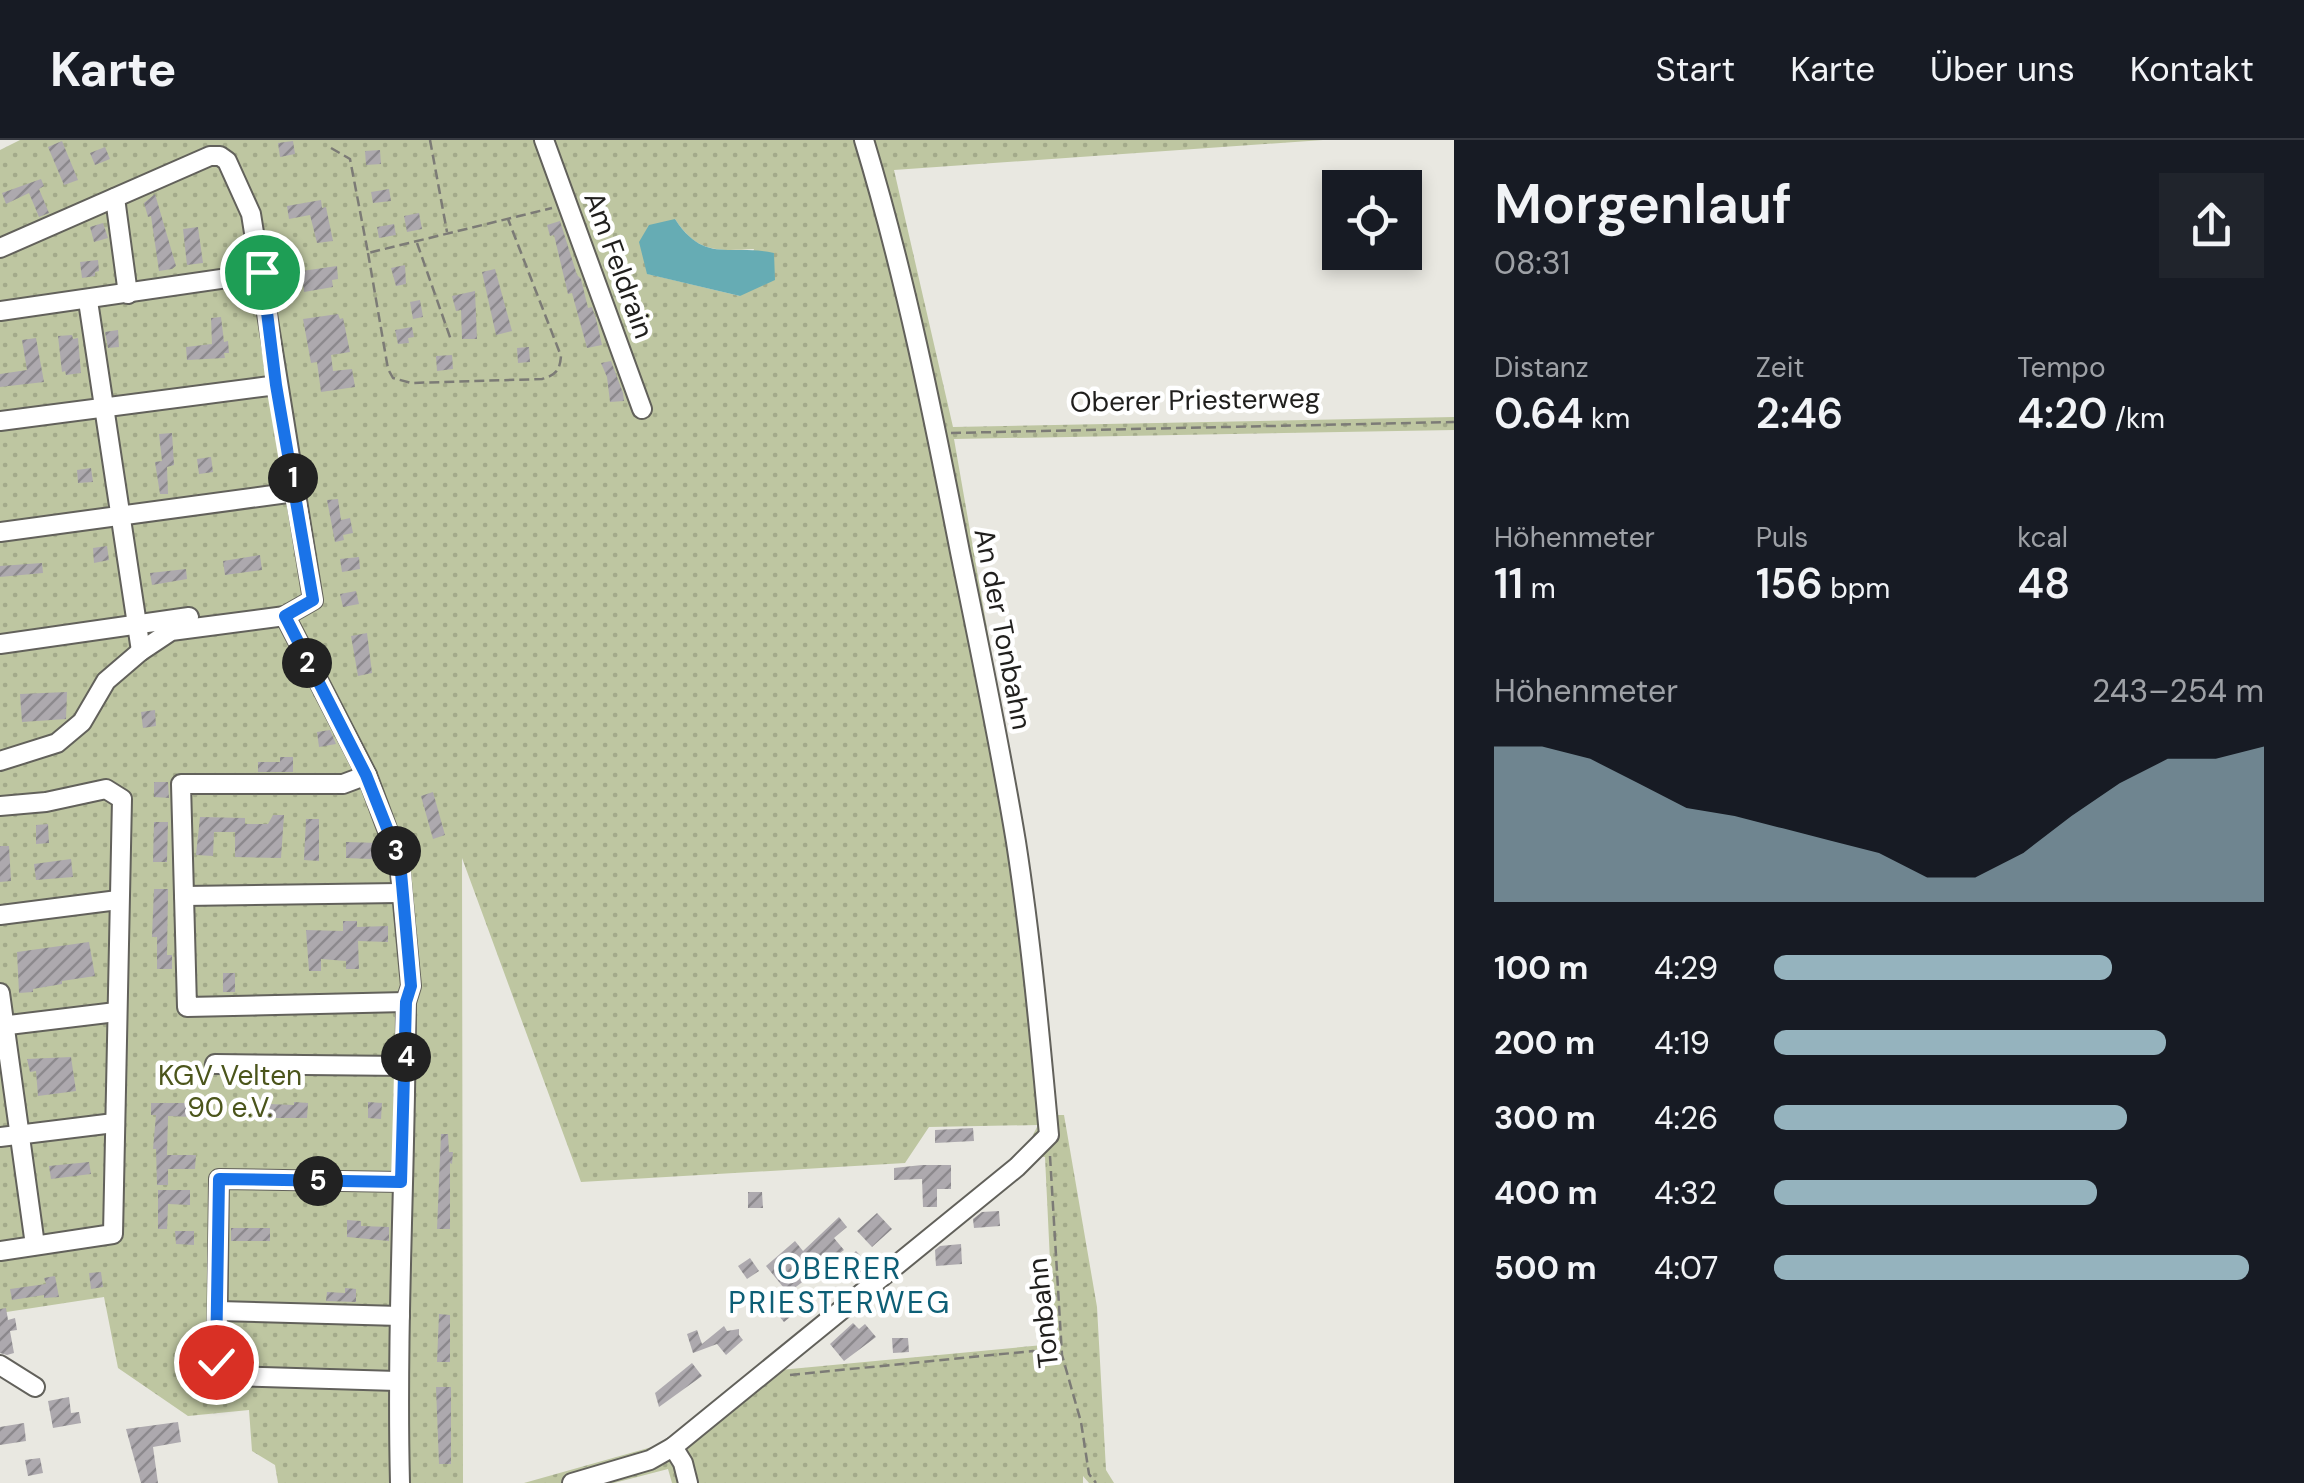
<!DOCTYPE html>
<html lang="de">
<head>
<meta charset="utf-8">
<style>
	body { margin:0; font-family:"DM Sans",sans-serif; background:#20242c; color:#f1f3f6; height:100vh; display:flex; flex-direction:column; font-size:38px; white-space:nowrap }
	* { box-sizing:border-box; margin:0 }
	p { font-size:32px; color:#9ea1a6 }
	.icon { flex:none; width:55px; height:55px; fill:none; stroke:currentColor; stroke-width:2; stroke-linecap:round; stroke-linejoin:round }
	.map { position:relative; flex:1; overflow:hidden }
	.side { display:flex; flex-direction:column; background:#171b24; width:850px }
	.side>* { flex:none }
	.buttons { position:absolute; left:1322px; top:30px; display:grid; gap:20px }
	.buttons a { display:grid; place-items:center; width:100px; height:100px; border-radius:0px; background:#171b24; box-shadow:0 5px 15px #0003; font-size:50px }
	.pin { position:absolute; display:grid; place-items:center; width:85px; height:85px; color:#fff; margin:-42px; border:5px solid #fff; border-radius:50%; box-shadow:0 2px 10px #0007 }
	.km { position:absolute; width:50px; height:50px; margin:-25px; border-radius:50%; background:#222; color:#fff; font-size:28px; line-height:50px; text-align:center }
	.round { display:grid; place-items:center; flex:none; width:105px; height:105px; border-radius:0px; background:#20242c }
	.head { display:flex; align-items:center; justify-content:space-between; height:170px; padding:0 40px }
	h1 { font-size:55px; font-weight:600; line-height:75px }
	.metrics { display:grid; grid-template-columns:repeat(3,1fr); gap:15px; height:170px; padding:10px 40px }
	.metrics div { display:grid; align-content:center }
	.metrics b { font-size:42px; font-weight:600 }
	.metrics small { font-size:28px; font-weight:400 }
	.metrics p { font-size:28px }
	.chart { height:280px; padding:20px 40px }
	.chart p { display:flex; justify-content:space-between }
	.chart svg { width:100%; height:180px; margin-top:10px; fill:#95b3be; opacity:.7 }
	ul { padding:0 40px; list-style:none; font-size:32px }
	li { display:grid; grid-template-columns:160px 120px 1fr; align-items:center; height:75px }
	li i { height:25px; border-radius:12px; background:#95b3be }
	header { display:flex; align-items:center; gap:60px; box-sizing:border-box; height:140px; padding:0 50px; background:#171b24; border-bottom:2px solid #363941 }
	header strong { font-size:48px }
	nav { display:flex; gap:55px; margin-inline-start:auto; font-size:35px }
	main { display:flex; flex:1; min-height:0 }
	.map>svg:first-child { display:block }
	.grass { fill:url(#grass-dots); fill-rule:evenodd }
	.water { fill:#66acb4 }
	.building { fill:url(#building-hatch) }
	.lines { fill:none; stroke-linecap:round; stroke-linejoin:round }
	.minor-casing { stroke:#62615b; stroke-width:22 }
	.path { stroke:#7c7b76; stroke-width:2.5; stroke-dasharray:10 5; stroke-linecap:butt }
	.minor { stroke:#fff; stroke-width:18 }
	.route-casing { stroke:#fff; stroke-width:20 }
	.route { stroke:#1a73e8; stroke-width:12 }
	.labels { text-anchor:middle; dominant-baseline:central; stroke-width:9; stroke-linejoin:round; paint-order:stroke }
	.street-label { font-size:28px; fill:#201f1d; stroke:#fff }
	.park-label { font-size:28px; fill:#4b551b; stroke:#fff }
	.neighbourhood-label { font-size:30px; letter-spacing:2.5px; fill:#0e5f76; stroke:#fff }
</style>
</head>
<body>
<header>
<strong>Karte</strong>
<nav><a>Start</a><a>Karte</a><a>Über uns</a><a>Kontakt</a></nav>
</header>
<main>
<div class="map">
<svg width="1454" height="1343" viewBox="0 0 1454 1343">
	<defs>
		<pattern id="grass-dots" width="8" height="8" patternUnits="userSpaceOnUse" patternTransform="scale(2.5)"><rect width="8" height="8" fill="#bec6a1"/><path d="M2 2h.1M6 6h.1" fill="none" stroke="#a3aa8a" stroke-width="1.8" stroke-linecap="round"/></pattern>
		<pattern id="building-hatch" width="6" height="6" patternUnits="userSpaceOnUse" patternTransform="scale(2.5)"><rect width="6" height="6" fill="#ada9ae"/><path d="M-1 1l2-2M0 6l6-6M5 7l2-2" fill="none" stroke="#8c898d"/></pattern>
	</defs>
	<rect width="100%" height="100%" fill="#e9e8e1"/>
	<path class="grass" d="M20,0H1323L894,30L953,287L1454,277V290L954,299L1024,700L1055,975H1064L1097,1167L1106,1330L1114,1343H1089L1083,1336V1343H672L668,1329L614,1343H524L659,1305L672,1299L1013,1022L1028,1005L1038,985L929,987L905,1023L581,1042L462,718L463,1343H278L275,1325L252,1311L249,1270L188,1276L118,1228L104,1157L0,1173V10ZM675,79C697,113 717,111 754,109L740,156L648,134ZM1038,1016L1045,1017L1054,1204L780,1230Z"/>
	<path class="water" d="M675,79C705,125 730,103 774,113L775,140L740,156L647,134L639,102L649,85Z"/>
	<g class="building">
		<path d="M62,1L78,40L64,45L48,7Z"/>
		<path d="M293,1L295,14L280,17L278,3Z"/>
		<path d="M105,7L110,19L95,25L90,13Z"/>
		<path d="M380,10L381,24L366,25L365,11Z"/>
		<path d="M41,39L44,46L39,49L49,73L39,77L29,53L6,64L2,53Z"/>
		<path d="M389,49L391,61L373,63L371,52Z"/>
		<path d="M155,54L176,126L172,129L159,131L151,76L148,77L144,63Z"/>
		<path d="M321,60L322,68L326,67L333,101L317,103L310,75L289,79L287,66Z"/>
		<path d="M419,73L422,89L407,92L404,76Z"/>
		<path d="M560,81L577,135L581,139L588,168L592,167L596,179L602,205L587,208L572,153L568,154L554,95L550,96L547,85Z"/>
		<path d="M103,83L108,98L94,102L90,87Z"/>
		<path d="M394,84L396,95L379,98L377,87Z"/>
		<path d="M198,87L203,123L187,125L183,89Z"/>
		<path d="M98,120L99,131L95,132V136L82,138L80,122Z"/>
		<path d="M405,125L406,144L396,146L391,128Z"/>
		<path d="M337,126L338,139L332,140L333,147L304,152L302,131Z"/>
		<path d="M495,129L512,191L496,195L482,132Z"/>
		<path d="M475,151L477,199H462L461,170L456,171L452,156Z"/>
		<path d="M420,160L423,177L413,179L410,162Z"/>
		<path d="M338,174L340,179L343,178L350,212L331,215L333,231L352,229L355,247L321,252L317,222L311,223L303,179Z"/>
		<path d="M221,177L224,202L228,201L229,213H224L225,218L187,220L186,207L212,204L211,178Z"/>
		<path d="M412,187L414,197L408,198L409,203L398,204L395,190Z"/>
		<path d="M118,190L119,207L108,208L105,192Z"/>
		<path d="M72,195L73,199L78,198L81,233L66,235L65,231L62,232L58,196Z"/>
		<path d="M36,198L44,242L0,247V234L27,230L22,200Z"/>
		<path d="M529,207L530,222L518,223L517,208Z"/>
		<path d="M452,215L453,229L437,231L436,216Z"/>
		<path d="M611,221L623,253L624,261L610,262L607,237L601,223Z"/>
		<path d="M172,293L174,325L167,327L168,354H160L155,322L162,321L159,294Z"/>
		<path d="M211,317L213,332L199,334L197,319Z"/>
		<path d="M91,328L93,342L78,343L77,330Z"/>
		<path d="M338,359L341,380L350,378L353,393L343,395L344,400L335,402L327,360Z"/>
		<path d="M107,406L109,420L94,423L93,408Z"/>
		<path d="M260,415L262,430L225,435L223,421Z"/>
		<path d="M359,417L360,429L342,432L340,419Z"/>
		<path d="M42,423L43,433L0,437V426Z"/>
		<path d="M186,429L187,439L152,445L150,433Z"/>
		<path d="M356,451L359,464L343,467L340,454Z"/>
		<path d="M367,493L372,533L358,536L351,496Z"/>
		<path d="M67,552L66,579L22,582L20,554Z"/>
		<path d="M155,570L156,586L143,588L141,572Z"/>
		<path d="M330,590L336,604L319,607L317,592Z"/>
		<path d="M280,617H293V632H258V622H280Z"/>
		<path d="M154,642H168L169,658L154,657Z"/>
		<path d="M433,652L445,695L433,699L421,656Z"/>
		<path d="M273,675H284L281,718L235,717V692H214L213,716L196,715L200,677L245,678V684H268Z"/>
		<path d="M306,679H319V721L304,720Z"/>
		<path d="M154,682H168L167,722H153Z"/>
		<path d="M48,684L49,703L36,704V685Z"/>
		<path d="M346,702L379,703L383,715L371,719L346,718Z"/>
		<path d="M0,706H9L11,741L0,742Z"/>
		<path d="M71,719L73,737L36,740L34,724Z"/>
		<path d="M154,749H168L167,815H172V829H157V797H152Z"/>
		<path d="M343,781H357V787L388,786V802L358,801L359,829H346V821L321,819V831H309L306,790L343,791Z"/>
		<path d="M89,802L95,836L62,841V844L33,849V852L19,853L17,812Z"/>
		<rect x="223" y="833" width="12" height="19"/>
		<path d="M71,917L76,951L38,956L36,931L30,932L27,919Z"/>
		<path d="M294,962L308,963L307,978H268L269,964L294,965Z"/>
		<path d="M368,962L382,963L381,979L368,978Z"/>
		<path d="M151,963H192V977L168,976L167,1015H196L195,1029H168V1045H157L156,1009H153L156,975H151Z"/>
		<path d="M973,988L974,1001L935,1003V990Z"/>
		<path d="M441,994H448L449,1012H453L452,1024L450,1023V1089H437Z"/>
		<path d="M89,1022L91,1034L51,1039L49,1026Z"/>
		<path d="M922,1025H951V1049H937V1067H923L922,1039L894,1040V1028Z"/>
		<path d="M158,1050H190V1065L168,1064L167,1089H158Z"/>
		<path d="M748,1052H762L763,1068H748Z"/>
		<path d="M999,1071L1000,1086L974,1088L973,1079L982,1072Z"/>
		<path d="M877,1073L892,1089L872,1107L857,1091Z"/>
		<path d="M839,1077L847,1087L834,1098L844,1110L788,1153L766,1126L795,1101L803,1111Z"/>
		<path d="M347,1080L361,1081V1086L389,1087V1101L347,1097Z"/>
		<rect x="231" y="1088" width="39" height="13"/>
		<path d="M175,1091H194V1105L176,1104Z"/>
		<path d="M961,1104L962,1124L936,1126L935,1110L940,1106Z"/>
		<path d="M856,1111L871,1127L861,1137L847,1120Z"/>
		<path d="M750,1118L759,1131L747,1139L738,1126Z"/>
		<path d="M101,1132L103,1147L91,1149L89,1133Z"/>
		<path d="M55,1136L59,1157L44,1158V1155L12,1160L10,1149L46,1144L44,1138Z"/>
		<path d="M345,1148L356,1149V1162L326,1161L327,1152L345,1153Z"/>
		<path d="M783,1149L800,1169L784,1182L767,1162Z"/>
		<path d="M6,1168L8,1180L15,1178L17,1190L10,1191L14,1213L7,1215L0,1213V1169Z"/>
		<path d="M439,1174L450,1175V1222H437Z"/>
		<path d="M853,1183L859,1189L865,1184L876,1197L844,1221L830,1204Z"/>
		<path d="M724,1186L727,1191L739,1189V1195L743,1200L726,1215L717,1204L693,1213L687,1194L697,1190L702,1204Z"/>
		<path d="M892,1198H908L909,1212L893,1213Z"/>
		<path d="M692,1223L702,1236L659,1267L655,1253Z"/>
		<path d="M436,1247H451V1324H439Z"/>
		<path d="M69,1257L71,1273L79,1272L81,1283L53,1288L48,1261Z"/>
		<path d="M178,1282L181,1302L153,1307L158,1343H141L126,1289Z"/>
		<path d="M24,1283L26,1301L0,1305V1287Z"/>
		<path d="M40,1318L43,1333L28,1336L25,1320Z"/>
	</g>
	<g class="lines">
		<defs>
			<g id="minor">
				<path d="M544,0L642,269"/>
				<path d="M115,58L128,154"/>
				<path d="M0,108L210,16H220L227,21L251,74L313,460L285,476"/>
				<path d="M88,161L141,511"/>
				<path d="M0,171L262,133"/>
				<path d="M0,281L277,245"/>
				<path d="M0,392L295,352"/>
				<path d="M0,504L189,477"/>
				<path d="M0,621L57,603L82,582L106,541L141,511L171,491L285,476L367,635L399,721L411,846L406,862C406,1022 396,1183 400,1343"/>
				<path d="M367,635L343,644H181L187,867L406,862"/>
				<path d="M0,666L46,662L106,649L122,659L113,1094L0,1111"/>
				<path d="M184,756L400,753"/>
				<path d="M0,775L118,760"/>
				<path d="M0,853L35,1105"/>
				<path d="M0,886L116,872"/>
				<path d="M215,924L406,926"/>
				<path d="M0,997L114,983"/>
				<path d="M218,1171L400,1176"/>
				<path d="M0,1225L35,1247"/>
				<path d="M397,1241L230,1236L217,1222L219,1039L401,1042"/>
				<path d="M673,1307L683,1323L688,1343"/>
				<path d="M572,1343L650,1320L673,1307L1017,1027L1049,995C1040,897 1031,799 1016,702C1000,605 980,509 960,412C933,274 905,135 864,0"/>
			</g>
		</defs>
		<use href="#minor" class="minor-casing"/>
		<g class="path">
			<path d="M430,0L447,92"/>
			<path d="M331,8L350,19L368,113L552,68"/>
			<path d="M417,103L451,200"/>
			<path d="M368,113L388,229L393,238L411,243L542,239C556,235 560,230 561,216L508,79"/>
			<path d="M951,293L1454,282"/>
			<path d="M1050,1016L1062,1215L1081,1282L1089,1334L1096,1343"/>
			<path d="M790,1235L1033,1211L1061,1215"/>
		</g>
		<use href="#minor" class="minor"/>
	</g>
	<g class="lines">
		<defs>
			<path id="route" d="M216,1222L219,1039L401,1042L406,862L411,846L400,721L366,635L285,476L313,460L276,245L262,132"/>
		</defs>
		<use href="#route" class="route-casing"/>
		<use href="#route" class="route"/>
	</g>
	<g class="labels">
		<g class="street-label">
			<text transform="translate(619 125) rotate(70)">Am Feldrain</text>
			<text transform="translate(1195 260) rotate(-1)">Oberer Priesterweg</text>
			<text transform="translate(1003 489) rotate(79)">An der Tonbahn</text>
			<text transform="translate(1043 1173) rotate(-96)">Tonbahn</text>
		</g>
		<g class="park-label">
			<text x="230" y="935">KGV Velten<tspan x="230" dy="32">90 e.V.</tspan></text>
		</g>
		<g class="neighbourhood-label">
			<text x="840" y="1128">OBERER<tspan x="840" dy="34">PRIESTERWEG</tspan></text>
		</g>
	</g>
</svg>
<div class="buttons">
<a><svg class="icon" aria-label="locate" viewBox="0 0 24 24"><circle cx="12" cy="12" r="6"/><path d="M12 2v4M12 18v4M2 12h4M18 12h4"/></svg></a>
</div>
<div class="pin" style="left:262px;top:132px;background:#1e9e55"><svg class="icon" aria-label="arrive" viewBox="0 0 24 24"><path d="M6 21V4h12l-3 4 3 4H6"/></svg></div>
<div class="pin" style="left:216px;top:1222px;background:#d93025"><svg class="icon" aria-label="check" viewBox="0 0 24 24"><path d="M5 12l5 5 9-10"/></svg></div>
<b class="km" style="left:293px;top:338px">1</b>
<b class="km" style="left:307px;top:523px">2</b>
<b class="km" style="left:396px;top:711px">3</b>
<b class="km" style="left:406px;top:917px">4</b>
<b class="km" style="left:318px;top:1041px">5</b>
</div>
<section class="side">
<div class="head"><div><h1>Morgenlauf</h1><p>08:31</p></div><a class="round"><svg class="icon" aria-label="share" viewBox="0 0 24 24"><path d="M12 15V3M7 8l5-5 5 5M5 13v7h14v-7"/></svg></a></div>
<div class="metrics">
<div><p>Distanz</p><b>0.64<small> km</small></b></div>
<div><p>Zeit</p><b>2:46</b></div>
<div><p>Tempo</p><b>4:20<small> /km</small></b></div>
</div>
<div class="metrics">
<div><p>Höhenmeter</p><b>11<small> m</small></b></div>
<div><p>Puls</p><b>156<small> bpm</small></b></div>
<div><p>kcal</p><b>48</b></div>
</div>
<div class="chart"><p><span>Höhenmeter</span>243–254 m</p>
<svg viewBox="0 0 160 44" preserveAspectRatio="none"><path d="M0 44V6L10 6L20 9L30 15L40 21L50 23L60 26L70 29L80 32L90 38L100 38L110 32L120 23L130 15L140 9L150 9L160 6V44z"/></svg>
</div>
<ul>
<li><b>100 m</b>4:29<i style="width:69%"></i></li>
<li><b>200 m</b>4:19<i style="width:80%"></i></li>
<li><b>300 m</b>4:26<i style="width:72%"></i></li>
<li><b>400 m</b>4:32<i style="width:66%"></i></li>
<li><b>500 m</b>4:07<i style="width:97%"></i></li>
</ul>
</section>
</main>
</body>
</html>
